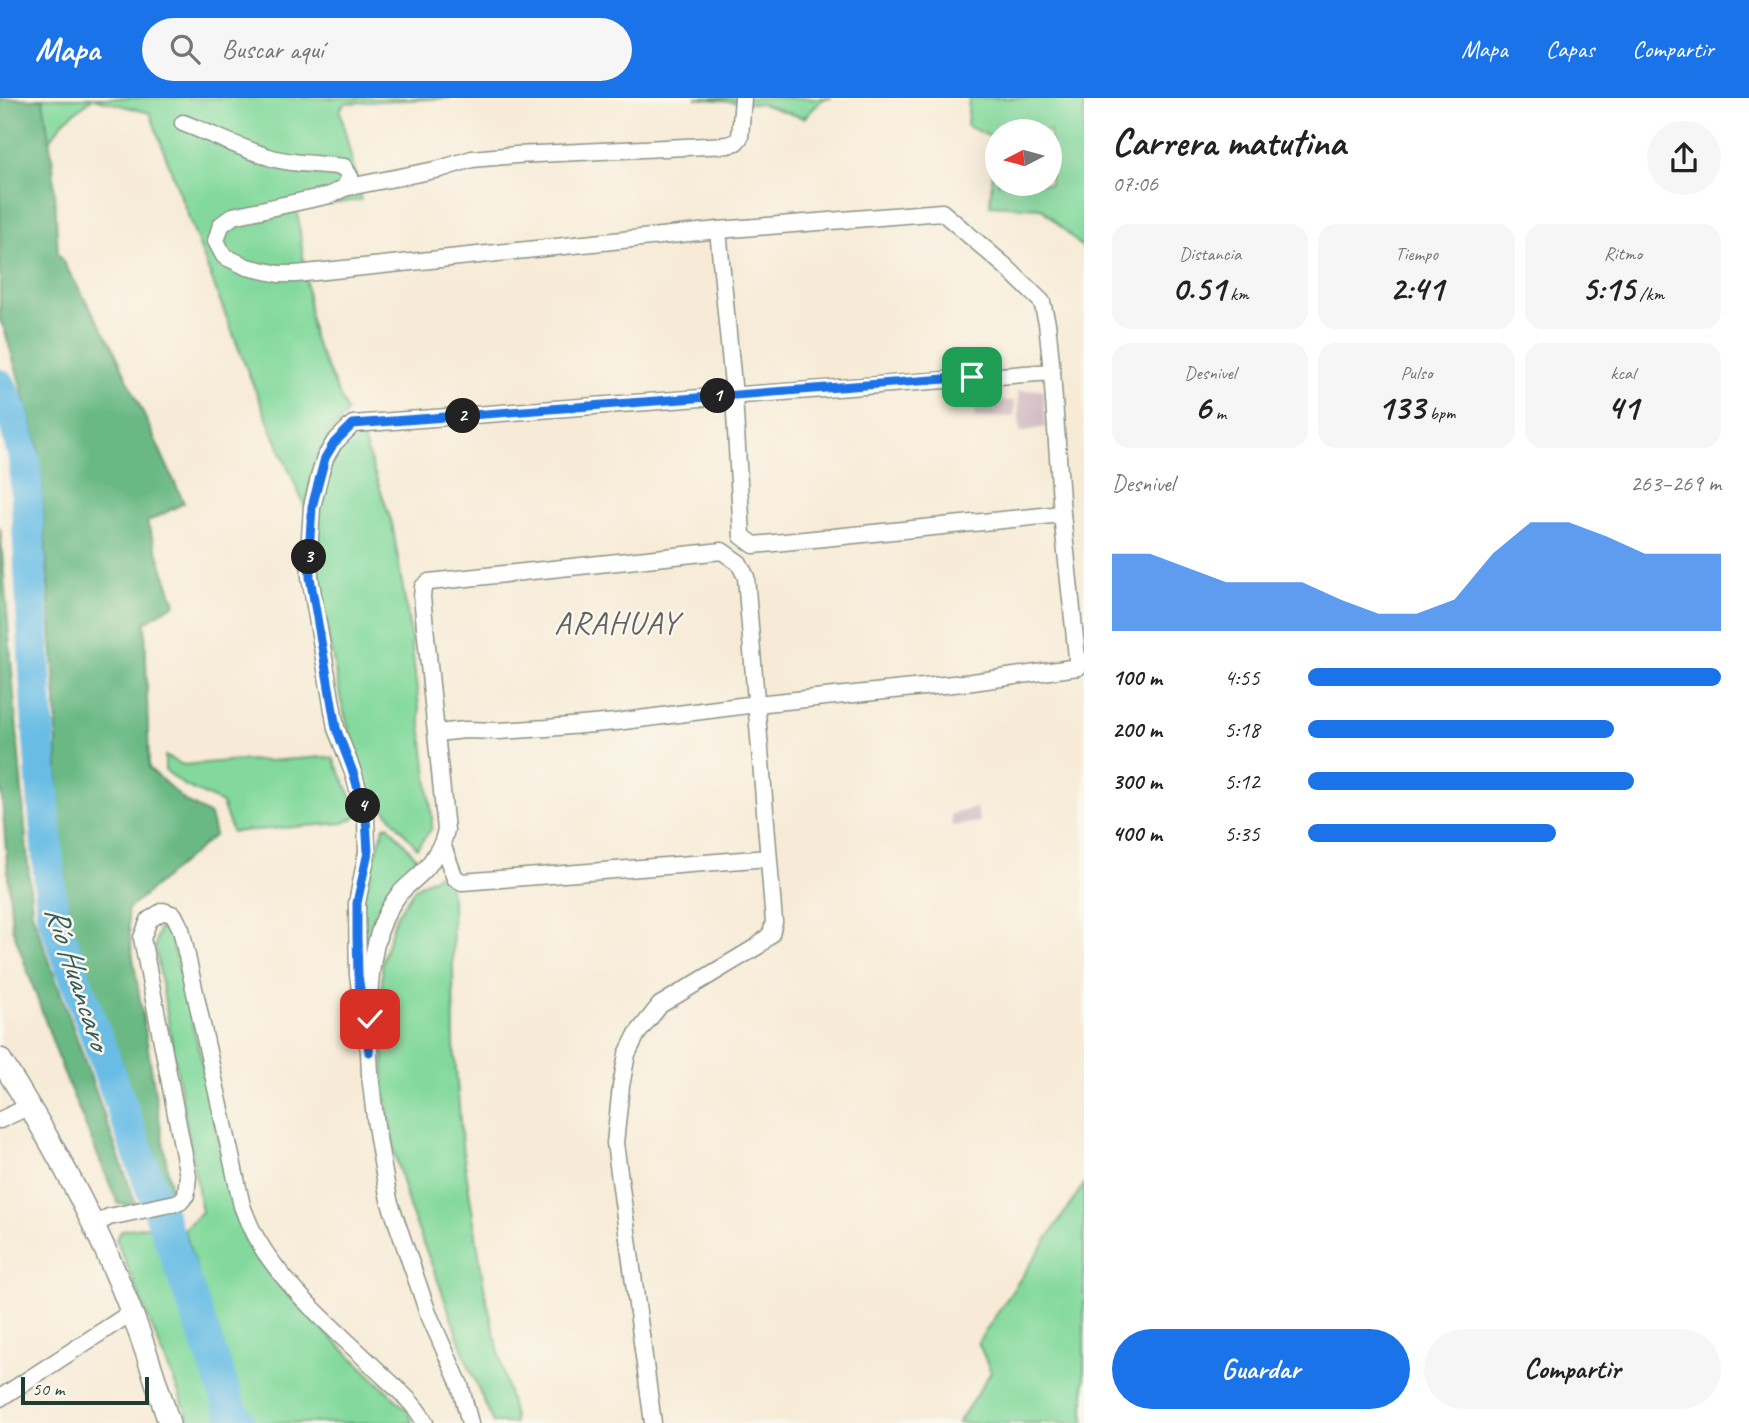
<!DOCTYPE html>
<html lang="es">
<head>
<meta charset="utf-8">
<style>
	body { margin:0; font-family:Caveat,sans-serif; background:#f6f6f6; color:#222; height:100vh; display:flex; flex-direction:column; font-size:26px; white-space:nowrap }
	* { box-sizing:border-box; margin:0 }
	p { font-size:23px; color:#767676 }
	.icon { flex:none; width:38px; height:38px; fill:none; stroke:currentColor; stroke-width:2; stroke-linecap:round; stroke-linejoin:round }
	.map { position:relative; flex:1; overflow:hidden }
	.sheet { display:flex; flex-direction:column; background:#fff; width:665px }
	.sheet>* { flex:none }
	.needle { width:46px; rotate:264deg }
	.fabs { position:absolute; left:985px; top:21px; display:grid; gap:14px }
	.fabs a { display:grid; place-items:center; width:77px; height:77px; border-radius:50%; background:#fff; box-shadow:0 7px 28px #0002; font-size:35px }
	.scale { position:absolute; left:21px; bottom:18px; width:128px; box-sizing:border-box; padding-left:7px; border:4px solid #1f3d34; border-top:0; font-size:19px; line-height:24px; white-space:nowrap; color:#1f3d34; -webkit-text-stroke:5px #fbf7ec; paint-order:stroke }
	.pin { position:absolute; display:grid; place-items:center; width:60px; height:60px; color:#fff; margin:-30px; border-radius:14px; box-shadow:0 4px 10px #0006 }
	.km { position:absolute; width:35px; height:35px; margin:-18px; border-radius:50%; background:#222; color:#fff; font-size:19px; line-height:35px; text-align:center }
	.round { display:grid; place-items:center; flex:none; width:74px; height:74px; border-radius:37px; background:#f6f6f6 }
	.head { display:flex; align-items:center; justify-content:space-between; height:119px; padding:0 28px }
	h1 { font-size:38px; font-weight:800; line-height:52px }
	.figures { display:grid; grid-template-columns:repeat(3,1fr); gap:10px; height:119px; padding:7px 28px }
	.figures div { display:grid; align-content:center; border-radius:18px; background:#f6f6f6; text-align:center }
	.figures b { font-size:35px; font-weight:800 }
	.figures small { font-size:19px; font-weight:400 }
	.figures p { font-size:19px }
	.chart { height:196px; padding:14px 28px }
	.chart p { display:flex; justify-content:space-between }
	.chart svg { width:100%; height:126px; margin-top:7px; fill:#1a73e8; opacity:.7 }
	.primary-button { display:flex; gap:14px; margin-top:auto; padding:14px 28px }
	.primary-button a { flex:1; height:80px; border-radius:42px; background:#1a73e8; color:#fff; font-size:28px; font-weight:800; line-height:80px; text-align:center }
	.primary-button a+a { background:#f6f6f6; color:#222 }
	ul { padding:0 28px; list-style:none; font-size:23px }
	li { display:grid; grid-template-columns:112px 84px 1fr; align-items:center; height:52px }
	li i { height:18px; border-radius:9px; background:#1a73e8 }
	header { display:flex; align-items:center; gap:42px; box-sizing:border-box; height:98px; padding:0 35px; background:#1a73e8; color:#fff }
	header strong { font-size:33px }
	nav { display:flex; gap:38px; margin-inline-start:auto; font-size:24px }
	.search { width:490px; height:63px; background:#f6f6f6; display:flex; align-items:center; gap:18px; box-sizing:border-box; padding:0 24px; border-radius:38px; color:#767676; font-size:26px }
	main { display:flex; flex:1; min-height:0 }
	.map>svg:first-child { display:block }
	.industrial { fill:#d2bec5 }
	.green { fill:#83d99d; stroke:#518b68; stroke-width:2; fill-rule:evenodd }
	.forest { fill:#6ab984; stroke:#447b5c; stroke-width:2 }
	.lines { fill:none; stroke-linecap:round; stroke-linejoin:round }
	.river { stroke:#69bde5; stroke-width:32 }
	.minor-casing { stroke:#8b9486; stroke-width:19 }
	.tertiary-casing { stroke:#8b9486; stroke-width:24 }
	.minor { stroke:#fff; stroke-width:16 }
	.tertiary { stroke:#fff; stroke-width:21 }
	.route-casing { stroke:#fff; stroke-width:14 }
	.route { stroke:#1a73e8; stroke-width:9 }
	.labels { text-anchor:middle; dominant-baseline:central; stroke-width:5; stroke-linejoin:round; paint-order:stroke }
	.neighbourhood-label { font-size:32px; letter-spacing:2px; fill:#626165; stroke:#fbf7ec }
	.water-label { font-size:32px; font-style:italic; fill:#325d60; stroke:#fbf7ec }
</style>
</head>
<body>
<header>
<strong>Mapa</strong>
<div class="search"><svg class="icon" aria-label="search" viewBox="0 0 24 24"><circle cx="10" cy="10" r="6"/><path d="M15 15l6 6"/></svg>Buscar aquí</div>
<nav><a>Mapa</a><a>Capas</a><a>Compartir</a></nav>
</header>
<main>
<div class="map">
<svg width="1084" height="1325" viewBox="0 0 1084 1325">
	<rect width="100%" height="100%" fill="#fbf7ec"/>
	<filter id="ink" filterUnits="userSpaceOnUse"><feTurbulence type="fractalNoise" baseFrequency=".0143" numOctaves="2"/><feDisplacementMap in="SourceGraphic" scale="14" xChannelSelector="R" yChannelSelector="G"/><feConvolveMatrix kernelMatrix="1 2 1 2 8 2 1 2 1" color-interpolation-filters="sRGB"/></filter>
	<filter id="wash" filterUnits="userSpaceOnUse"><feTurbulence type="fractalNoise" baseFrequency=".00686" numOctaves="4" result="noise"/><feDisplacementMap in="SourceGraphic" scale="28" xChannelSelector="R" yChannelSelector="G"/><feGaussianBlur stdDeviation="1.57" result="paint"/><feColorMatrix in="noise" values="0 0 0 0 0 0 0 0 0 0 0 0 0 0 0 0 0 1.4 0 .05"/><feComposite in="paint" operator="in"/></filter>
	<g filter="url(#wash)">
		<rect width="100%" height="100%" fill="#f7ebd7"/>
		<g class="industrial">
			<path d="M1043,291L1046,329L1020,334L1018,293Z"/>
			<path d="M976,303H1015L1014,318L975,321Z"/>
			<path d="M976,710L980,724L952,728L951,716Z"/>
		</g>
		<g class="green">
			<path d="M36,0H93L64,23L49,43L43,1Z"/>
			<path d="M93,0H450L345,5L340,12L361,102L297,110L313,239L347,314L322,349L311,378L306,411C248,282 199,148 150,15Z"/>
			<path d="M695,0H832L823,1L804,20L761,6Z"/>
			<path d="M969,0H1084V151L1041,110L990,107L995,41L967,28ZM998,33H1050V86H998Z"/>
			<path d="M358,327L392,425L410,533L432,720V730L417,750L380,706L371,711L341,603L323,509L315,479L318,410L325,380L350,333Z"/>
			<path d="M165,658L183,667L240,662L268,663L324,659L333,660L360,717L343,725L232,734L222,705L184,687L165,672Z"/>
			<path d="M388,727L420,764L402,782L379,811L373,826L367,863L360,878L362,805L384,729Z"/>
			<path d="M445,773L452,800L454,947L462,1047L485,1195L514,1319V1325H493L467,1264L440,1188L409,1109L394,1052L384,987L382,864L396,818L415,790Z"/>
			<path d="M159,830L169,833L202,964L232,1104L251,1155L294,1204L407,1312L413,1325H253L239,1308L184,1130L202,1114L155,848Z"/>
			<path d="M1084,1086V1325H958L991,1274L978,1244Z"/>
			<path d="M154,1127L227,1325H191L116,1141L122,1132Z"/>
		</g>
		<g class="forest">
			<path d="M0,0L43,1L53,66L58,155L112,247L184,405L147,424L175,506L145,524L149,670L185,703L210,717L215,737L127,812L131,847L173,1104L164,1107L67,825L60,783L56,602L39,351L5,233L0,222Z"/>
			<path d="M0,429L32,814L136,1107L118,1106L64,976L12,829L0,675Z"/>
		</g>
		<g class="lines">
			<path class="river" d="M0,287L12,313L25,363L37,614L52,816L231,1311L240,1325"/>
		</g>
	</g>
	<g filter="url(#ink)">
		<g class="lines">
			<defs>
				<g id="minor">
					<path d="M183,25C212,36 240,50 269,59C293,67 319,65 344,69L350,79L344,90L330,97L233,118L221,127L216,143L224,158L247,169L279,176H296L718,132L942,114L1005,168L1042,204L1047,225L1052,274L1062,416L1078,569"/>
					<path d="M344,90L440,71L472,61L516,57L728,47L736,44L740,39L743,0"/>
					<path d="M718,132L734,297L742,438L754,447L1062,416"/>
					<path d="M437,635L465,632L499,633L547,630L616,624L756,606L973,584L1078,569L1084,563"/>
					<path d="M369,906C370,869 375,826 399,796C408,786 419,779 427,769C433,762 437,753 442,746"/>
					<path d="M0,1022L30,1008"/>
					<path d="M94,1127L109,1119L180,1104L186,1097L188,1078L142,840L149,822L163,813L174,817L181,831L242,1108C247,1120 251,1132 258,1143C287,1192 334,1230 374,1269C391,1286 414,1303 425,1325"/>
					<path d="M0,1300L132,1214"/>
					<path d="M470,1325L460,1287L428,1215L389,1102L382,1064L376,1028L370,977L369,954L358,877L357,805L367,754L366,720L354,677L336,630L310,479L309,455L311,425L312,409L320,376L325,360L334,345L353,326L1052,274"/>
					<path d="M653,1325L615,1045L621,988L627,956L637,936L660,907L758,848L771,836L774,824L746,479L739,465L722,453L429,484L423,489L422,499L446,732L442,746L455,780L462,784L768,760"/>
				</g>
				<path id="tertiary" d="M0,961C51,1041 97,1125 131,1213C146,1250 157,1288 169,1325"/>
			</defs>
			<use href="#minor" class="minor-casing"/>
			<use href="#tertiary" class="tertiary-casing"/>
			<use href="#minor" class="minor"/>
			<use href="#tertiary" class="tertiary"/>
		</g>
	</g>
	<g class="lines" filter="url(#ink)">
		<defs>
			<path id="route" d="M370,921L369,954L358,877L357,838V805L368,754L366,720L354,677L336,630L310,479L309,455L312,409L325,360L334,345L353,326L972,279"/>
		</defs>
		<use href="#route" class="route-casing"/>
		<use href="#route" class="route"/>
	</g>
	<g class="labels">
		<g class="neighbourhood-label">
			<text x="617" y="524">ARAHUAY</text>
		</g>
		<g class="water-label">
			<text transform="translate(78 879) rotate(72)">Río Huancaro</text>
		</g>
	</g>
</svg>
<div class="fabs">
<a><svg class="needle" viewBox="-14 -14 28 28"><path d="M0-13l5 13h-10z" fill="#e53935"/><path d="M0 13l5-13h-10z" fill="#767676"/></svg></a>
</div>
<div class="scale">50 m</div>
<div class="pin" style="left:972px;top:279px;background:#1e9e55"><svg class="icon" aria-label="arrive" viewBox="0 0 24 24"><path d="M6 21V4h12l-3 4 3 4H6"/></svg></div>
<div class="pin" style="left:370px;top:921px;background:#d93025"><svg class="icon" aria-label="check" viewBox="0 0 24 24"><path d="M5 12l5 5 9-10"/></svg></div>
<b class="km" style="left:718px;top:298px">1</b>
<b class="km" style="left:463px;top:318px">2</b>
<b class="km" style="left:309px;top:459px">3</b>
<b class="km" style="left:363px;top:708px">4</b>
</div>
<section class="sheet">
<div class="head"><div><h1>Carrera matutina</h1><p>07:06</p></div><a class="round"><svg class="icon" aria-label="share" viewBox="0 0 24 24"><path d="M12 15V3M7 8l5-5 5 5M5 13v7h14v-7"/></svg></a></div>
<div class="figures">
<div><p>Distancia</p><b>0.51<small> km</small></b></div>
<div><p>Tiempo</p><b>2:41</b></div>
<div><p>Ritmo</p><b>5:15<small> /km</small></b></div>
</div>
<div class="figures">
<div><p>Desnivel</p><b>6<small> m</small></b></div>
<div><p>Pulso</p><b>133<small> bpm</small></b></div>
<div><p>kcal</p><b>41</b></div>
</div>
<div class="chart"><p><span>Desnivel</span>263–269 m</p>
<svg viewBox="0 0 160 44" preserveAspectRatio="none"><path d="M0 44V17L10 17L20 22L30 27L40 27L50 27L60 33L70 38L80 38L90 33L100 17L110 6L120 6L130 11L140 17L150 17L160 17V44z"/></svg>
</div>
<ul>
<li><b>100 m</b>4:55<i style="width:100%"></i></li>
<li><b>200 m</b>5:18<i style="width:74%"></i></li>
<li><b>300 m</b>5:12<i style="width:79%"></i></li>
<li><b>400 m</b>5:35<i style="width:60%"></i></li>
</ul>
<div class="primary-button"><a>Guardar</a><a>Compartir</a></div>
</section>
</main>
</body>
</html>
